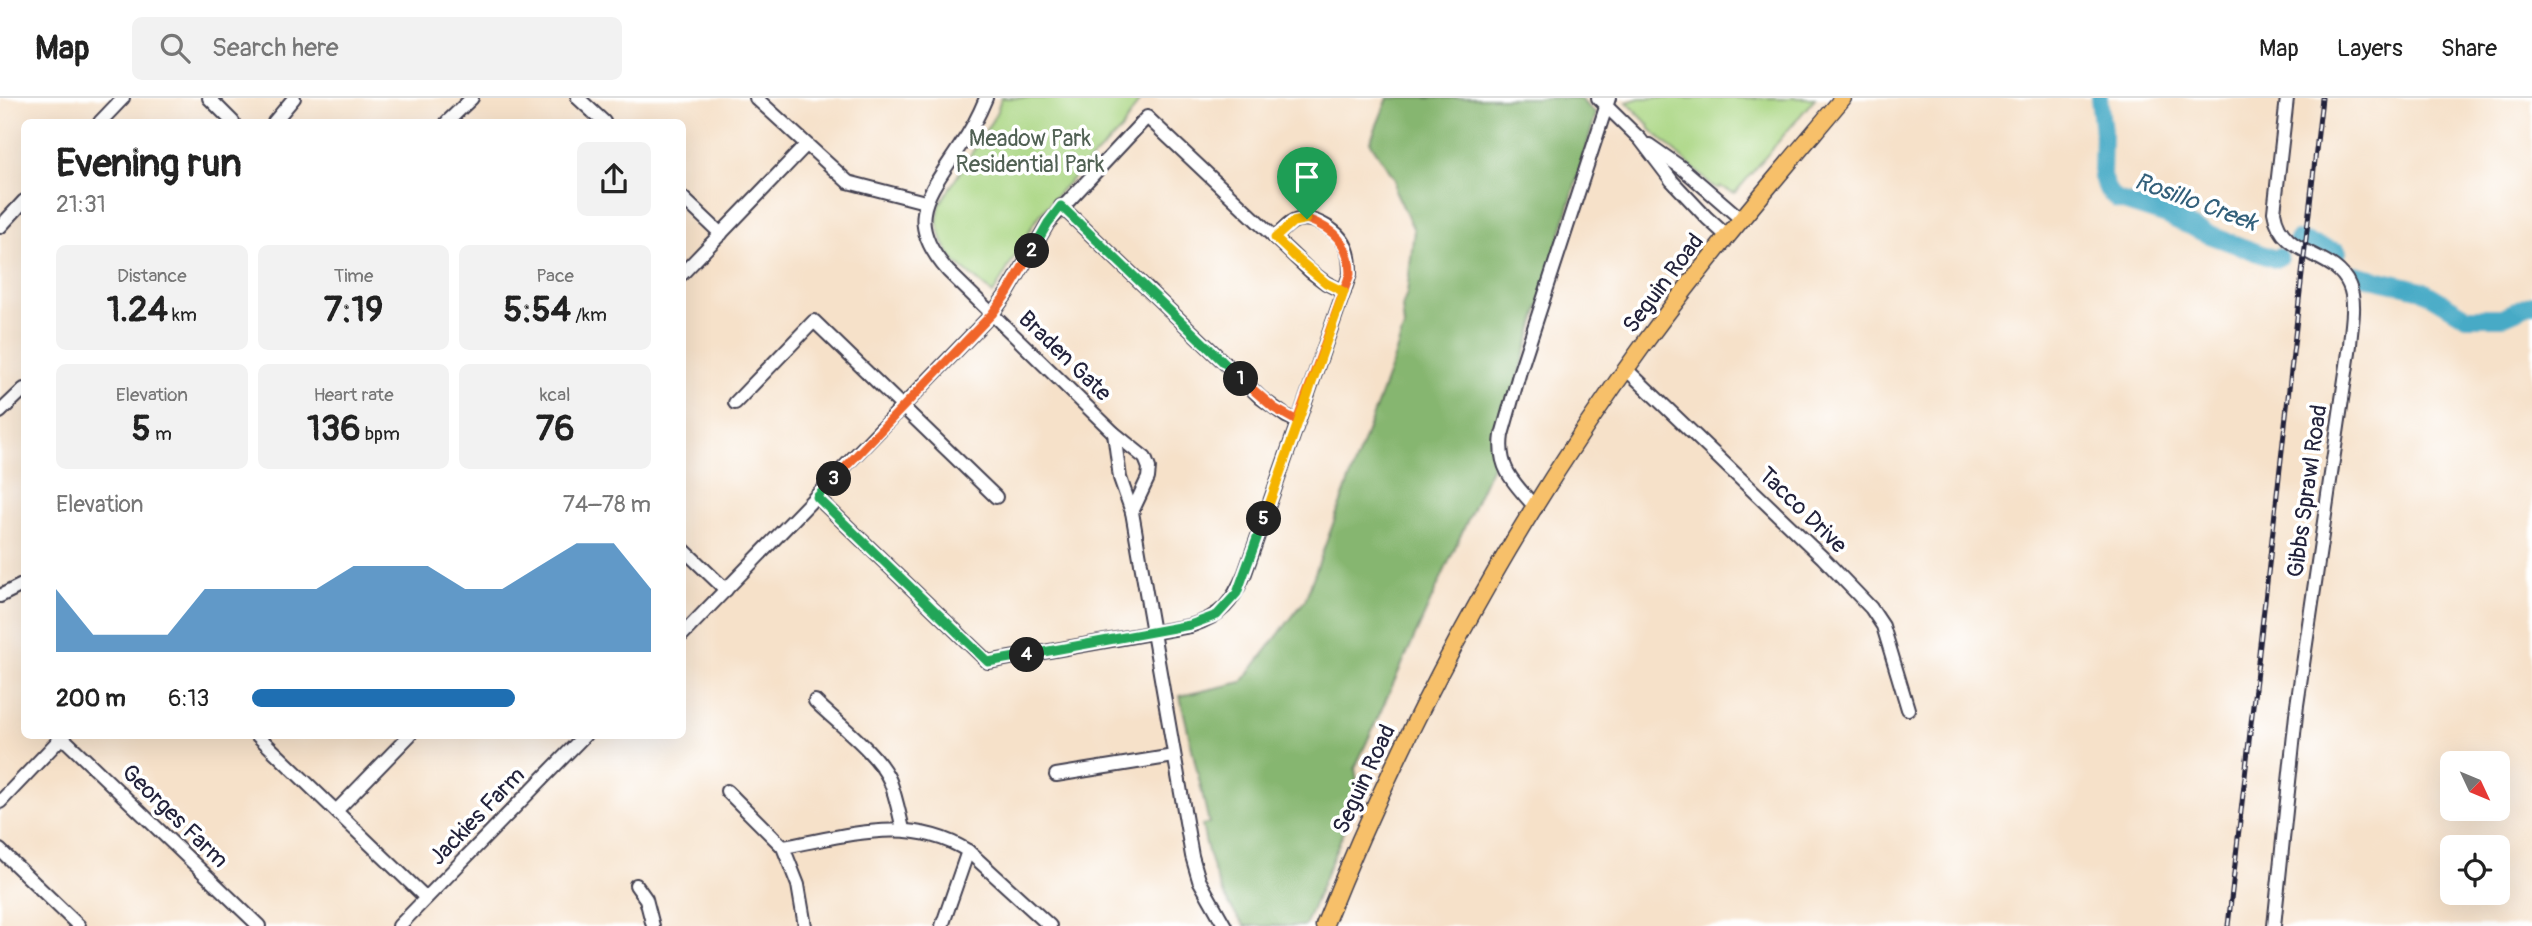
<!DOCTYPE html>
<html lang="en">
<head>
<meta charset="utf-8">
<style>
	body { margin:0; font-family:Pangolin,sans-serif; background:#f2f2f2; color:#222; height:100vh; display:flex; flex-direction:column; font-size:26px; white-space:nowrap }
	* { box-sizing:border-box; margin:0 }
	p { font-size:23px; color:#767676 }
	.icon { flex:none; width:38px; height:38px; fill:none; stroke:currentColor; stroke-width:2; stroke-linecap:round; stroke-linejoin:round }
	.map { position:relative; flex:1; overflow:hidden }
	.drawer { position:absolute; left:21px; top:21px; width:665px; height:620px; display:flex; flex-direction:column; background:#fff; border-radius:10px; box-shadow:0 7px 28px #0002 }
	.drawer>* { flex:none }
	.needle { width:46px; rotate:134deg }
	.fabs { position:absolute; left:2440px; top:653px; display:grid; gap:14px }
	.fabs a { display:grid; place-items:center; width:70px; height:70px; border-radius:10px; background:#fff; box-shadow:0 7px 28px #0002; font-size:35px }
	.pin { position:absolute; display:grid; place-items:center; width:60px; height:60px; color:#fff; margin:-72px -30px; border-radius:50% 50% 50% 0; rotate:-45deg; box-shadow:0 0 7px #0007 }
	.pin .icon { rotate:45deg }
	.km { position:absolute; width:35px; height:35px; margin:-18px; border-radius:50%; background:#222; color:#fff; font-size:19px; line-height:35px; text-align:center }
	.round { display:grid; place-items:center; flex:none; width:74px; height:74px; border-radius:10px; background:#f2f2f2 }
	.headline { display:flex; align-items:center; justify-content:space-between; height:119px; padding:0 35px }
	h1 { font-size:38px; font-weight:700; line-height:52px }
	.stats { display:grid; grid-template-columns:repeat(3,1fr); gap:10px; height:119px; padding:7px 35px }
	.stats div { display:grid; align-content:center; border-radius:10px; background:#f2f2f2; text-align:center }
	.stats b { font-size:35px; font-weight:700 }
	.stats small { font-size:19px; font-weight:400 }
	.stats p { font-size:19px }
	.chart { height:196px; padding:14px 35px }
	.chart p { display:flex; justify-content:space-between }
	.chart svg { width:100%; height:126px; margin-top:7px; fill:#1f6fb2; opacity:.7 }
	ul { padding:0 35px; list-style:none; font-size:23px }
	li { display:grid; grid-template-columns:112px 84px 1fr; align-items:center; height:52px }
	li i { height:18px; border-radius:9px; background:#1f6fb2 }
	header { display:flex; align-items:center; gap:42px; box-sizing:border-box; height:98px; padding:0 35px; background:#fff; border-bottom:2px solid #e0e0e0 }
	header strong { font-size:33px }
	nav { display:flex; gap:38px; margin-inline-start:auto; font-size:24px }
	.search { width:490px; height:63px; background:#f2f2f2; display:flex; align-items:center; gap:18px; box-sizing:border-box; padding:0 24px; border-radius:10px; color:#767676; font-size:26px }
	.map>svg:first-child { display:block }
	.green { fill:#a9d581; stroke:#667c5e; stroke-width:2 }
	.forest { fill:#86b66f; stroke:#546c55; stroke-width:2 }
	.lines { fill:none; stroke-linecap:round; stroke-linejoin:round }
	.river { stroke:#46aac6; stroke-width:18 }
	.minor-casing { stroke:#423f50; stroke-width:16 }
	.major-casing { stroke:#423f50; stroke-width:19 }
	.minor { stroke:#fff; stroke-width:12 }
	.major { stroke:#f7c06b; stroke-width:16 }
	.rail-casing { stroke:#22223b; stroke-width:5 }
	.rail { stroke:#fff; stroke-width:2.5; stroke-dasharray:8; stroke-linecap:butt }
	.split-1-casing { stroke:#fff; stroke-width:14 }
	.split-2-casing { stroke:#fff; stroke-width:14 }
	.split-3-casing { stroke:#fff; stroke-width:14 }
	.split-4-casing { stroke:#fff; stroke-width:14 }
	.split-5-casing { stroke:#fff; stroke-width:14 }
	.split-6-casing { stroke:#fff; stroke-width:14 }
	.split-7-casing { stroke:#fff; stroke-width:14 }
	.split-1 { stroke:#f0652b; stroke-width:9 }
	.split-2 { stroke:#22a559; stroke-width:9 }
	.split-3 { stroke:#f0652b; stroke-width:9 }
	.split-4 { stroke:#22a559; stroke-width:9 }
	.split-5 { stroke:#22a559; stroke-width:9 }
	.split-6 { stroke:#f5b400; stroke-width:9 }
	.split-7 { stroke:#f5b400; stroke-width:9 }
	.labels { text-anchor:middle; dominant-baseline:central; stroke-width:7; stroke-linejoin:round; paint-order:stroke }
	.park-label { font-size:23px; fill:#516154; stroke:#fff }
	.street-label { font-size:23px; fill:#22223b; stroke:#fff }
	.water-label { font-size:24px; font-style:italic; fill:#325f7a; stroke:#fff }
</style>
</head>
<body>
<header>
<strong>Map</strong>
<div class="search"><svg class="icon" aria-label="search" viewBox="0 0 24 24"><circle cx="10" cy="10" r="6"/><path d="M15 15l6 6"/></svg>Search here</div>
<nav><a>Map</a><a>Layers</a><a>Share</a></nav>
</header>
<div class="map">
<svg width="2532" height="828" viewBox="0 0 2532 828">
	<rect width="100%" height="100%" fill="#fff"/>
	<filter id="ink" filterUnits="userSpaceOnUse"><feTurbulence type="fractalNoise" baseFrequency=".0143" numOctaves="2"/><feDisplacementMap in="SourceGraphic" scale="14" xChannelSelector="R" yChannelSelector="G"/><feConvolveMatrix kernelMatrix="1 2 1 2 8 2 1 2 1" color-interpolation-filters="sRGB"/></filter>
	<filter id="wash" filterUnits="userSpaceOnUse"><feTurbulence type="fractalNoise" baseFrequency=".00686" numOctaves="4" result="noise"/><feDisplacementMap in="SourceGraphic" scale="28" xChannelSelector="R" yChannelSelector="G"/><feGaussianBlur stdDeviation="1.57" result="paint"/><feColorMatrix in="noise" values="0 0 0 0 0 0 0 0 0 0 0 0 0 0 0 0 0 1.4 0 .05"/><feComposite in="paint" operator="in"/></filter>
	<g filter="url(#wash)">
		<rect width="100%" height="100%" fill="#f6e1c9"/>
		<g class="green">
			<path d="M1001,0H1141L1122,31L1061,92L1035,123L993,196L955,164L943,145L937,124L940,106L996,16Z"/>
			<path d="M1640,0H1815L1735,95L1721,89L1716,91L1650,31L1649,27L1627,4Z"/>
		</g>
		<path class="forest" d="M1388,0H1579L1596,16L1493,366L1355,670L1359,696L1305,828H1245C1219,799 1209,763 1202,727L1209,725L1180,598L1242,584L1305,502L1393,263L1404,229L1402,209L1407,195L1414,132L1395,92V81L1370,44Z"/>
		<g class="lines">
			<g class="river">
				<path d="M2099,0L2103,34L2102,79L2108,93L2117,102L2167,118L2207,136L2275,161L2279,159"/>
				<path d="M2297,142L2338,154"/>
				<path d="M2355,176L2422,192L2467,219H2502L2532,206"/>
			</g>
		</g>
	</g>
	<g filter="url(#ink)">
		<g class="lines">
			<defs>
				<g id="minor">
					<path d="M209,0L233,24"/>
					<path d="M578,0L604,24"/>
					<path d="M756,0L848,84L925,104"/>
					<path d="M986,0C979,17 971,33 960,48C929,96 902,121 948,173L1114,335L1145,360L1149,370L1148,380L1132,414"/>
					<path d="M1598,0L1640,41L1672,83L1707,120L1727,138"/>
					<path d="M100,24L123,0"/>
					<path d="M274,24L294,0"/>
					<path d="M447,24L472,0"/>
					<path d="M1649,47L1682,70L1741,121"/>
					<path d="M682,99L721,136"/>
					<path d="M1061,108L1261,300L1286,318L1298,323"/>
					<path d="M0,129L24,103"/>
					<path d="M682,176L806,47"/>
					<path d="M1626,271L1823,460L1871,510L1883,528L1908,611"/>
					<path d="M735,305L814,223L996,399"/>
					<path d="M0,314L24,291"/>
					<path d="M1114,335L1120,380L1132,414L1192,758L1199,782L1225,828"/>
					<path d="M817,399L988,564L1190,528C1222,518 1232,505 1245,475L1350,176C1350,167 1350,157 1346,149C1338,131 1309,114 1291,125C1285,129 1280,135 1275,140"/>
					<path d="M1536,410C1515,386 1497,371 1502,337L1520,273L1609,0"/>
					<path d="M682,450L726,492"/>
					<path d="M0,498L24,486"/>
					<path d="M682,537L992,216L1008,194L1048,125L1147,19L1310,173L1326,185L1344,194"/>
					<path d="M815,603C837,625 878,655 890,683C896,699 899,715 903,731"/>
					<path d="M257,637L426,800"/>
					<path d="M1056,677L1174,658"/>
					<path d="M727,693L783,749L798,787L805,828"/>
					<path d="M0,704L62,639L259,828"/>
					<path d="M336,713L410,637"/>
					<path d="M783,749C846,738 910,716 968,753L1050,828"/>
					<path d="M0,752L79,828"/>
					<path d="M636,787L646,801L653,828"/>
					<path d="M399,828L585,637"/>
					<path d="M942,828L968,753"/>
					<path d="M2274,828L2297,607L2350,247C2351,229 2357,205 2349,187C2334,152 2281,160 2274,114L2287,0"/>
				</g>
				<path id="major" d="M1324,828C1406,623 1513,425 1644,246C1706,161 1775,81 1843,0"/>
			</defs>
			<use href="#minor" class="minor-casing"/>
			<use href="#major" class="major-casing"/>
			<use href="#minor" class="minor"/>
			<use href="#major" class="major"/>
			<defs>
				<path id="rail" d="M2228,828L2322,0"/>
			</defs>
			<use href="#rail" class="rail-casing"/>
			<use href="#rail" class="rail"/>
		</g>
	</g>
	<g class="lines" filter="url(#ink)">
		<defs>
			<path id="split-1" d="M1241,281L1274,310L1297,323L1350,176C1350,146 1334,131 1307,121"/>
			<path id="split-2" d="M1032,153L1048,125L1061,108L1241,281"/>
			<path id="split-3" d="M834,381L992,216L1008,194L1032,153"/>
			<path id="split-4" d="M834,381L817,399L988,564L1027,557"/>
			<path id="split-5" d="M1027,557L1190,527L1217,517L1237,495L1264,421"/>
			<path id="split-6" d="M1264,421L1344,194L1326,185L1294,158"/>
			<path id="split-7" d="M1294,158L1275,140L1293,124L1307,121"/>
		</defs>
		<use href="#split-1" class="split-1-casing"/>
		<use href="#split-2" class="split-2-casing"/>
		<use href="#split-3" class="split-3-casing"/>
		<use href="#split-4" class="split-4-casing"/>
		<use href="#split-5" class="split-5-casing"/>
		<use href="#split-6" class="split-6-casing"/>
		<use href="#split-7" class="split-7-casing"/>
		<use href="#split-1" class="split-1"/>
		<use href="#split-2" class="split-2"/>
		<use href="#split-3" class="split-3"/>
		<use href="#split-4" class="split-4"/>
		<use href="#split-5" class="split-5"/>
		<use href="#split-6" class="split-6"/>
		<use href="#split-7" class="split-7"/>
	</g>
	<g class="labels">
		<g class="park-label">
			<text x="1030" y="40">Meadow Park<tspan x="1030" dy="26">Residential Park</tspan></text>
		</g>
		<g class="street-label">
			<text transform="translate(1663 185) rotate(-53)">Seguin Road</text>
			<text transform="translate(1065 258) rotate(44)">Braden Gate</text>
			<text transform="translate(2307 393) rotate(-82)">Gibbs Sprawl Road</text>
			<text transform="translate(1803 412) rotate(44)">Tacco Drive</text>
			<text transform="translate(1364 681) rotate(-65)">Seguin Road</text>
			<text transform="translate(175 718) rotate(44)">Georges Farm</text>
			<text transform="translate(477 718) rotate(-46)">Jackies Farm</text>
		</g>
		<g class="water-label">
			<text transform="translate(2196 104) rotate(20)">Rosillo Creek</text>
		</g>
	</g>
</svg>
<div class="fabs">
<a><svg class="needle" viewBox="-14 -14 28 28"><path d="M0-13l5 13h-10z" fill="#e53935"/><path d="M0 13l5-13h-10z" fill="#767676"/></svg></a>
<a><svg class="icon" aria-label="locate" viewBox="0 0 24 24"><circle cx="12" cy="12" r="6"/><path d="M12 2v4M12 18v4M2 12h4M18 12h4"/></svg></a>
</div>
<div class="pin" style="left:1307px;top:121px;background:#1e9e55"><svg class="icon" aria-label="arrive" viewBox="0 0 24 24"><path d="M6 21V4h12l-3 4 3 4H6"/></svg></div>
<b class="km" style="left:1241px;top:281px">1</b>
<b class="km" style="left:1032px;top:153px">2</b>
<b class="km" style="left:834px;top:381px">3</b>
<b class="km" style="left:1027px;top:557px">4</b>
<b class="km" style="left:1264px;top:421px">5</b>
<section class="drawer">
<div class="headline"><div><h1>Evening run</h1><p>21:31</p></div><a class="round"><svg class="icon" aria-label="share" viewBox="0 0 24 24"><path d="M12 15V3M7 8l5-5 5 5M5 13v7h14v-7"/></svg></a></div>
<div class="stats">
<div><p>Distance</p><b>1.24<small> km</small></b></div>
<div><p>Time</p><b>7:19</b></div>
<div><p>Pace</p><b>5:54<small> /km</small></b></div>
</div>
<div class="stats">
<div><p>Elevation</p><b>5<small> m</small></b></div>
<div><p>Heart rate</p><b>136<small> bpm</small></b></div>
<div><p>kcal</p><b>76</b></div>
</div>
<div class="chart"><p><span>Elevation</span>74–78 m</p>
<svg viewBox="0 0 160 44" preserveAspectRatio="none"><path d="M0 44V22L10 38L20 38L30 38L40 22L50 22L60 22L70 22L80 14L90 14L100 14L110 22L120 22L130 14L140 6L150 6L160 22V44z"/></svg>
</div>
<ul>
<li><b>200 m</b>6:13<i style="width:66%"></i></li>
</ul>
</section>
</div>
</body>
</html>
